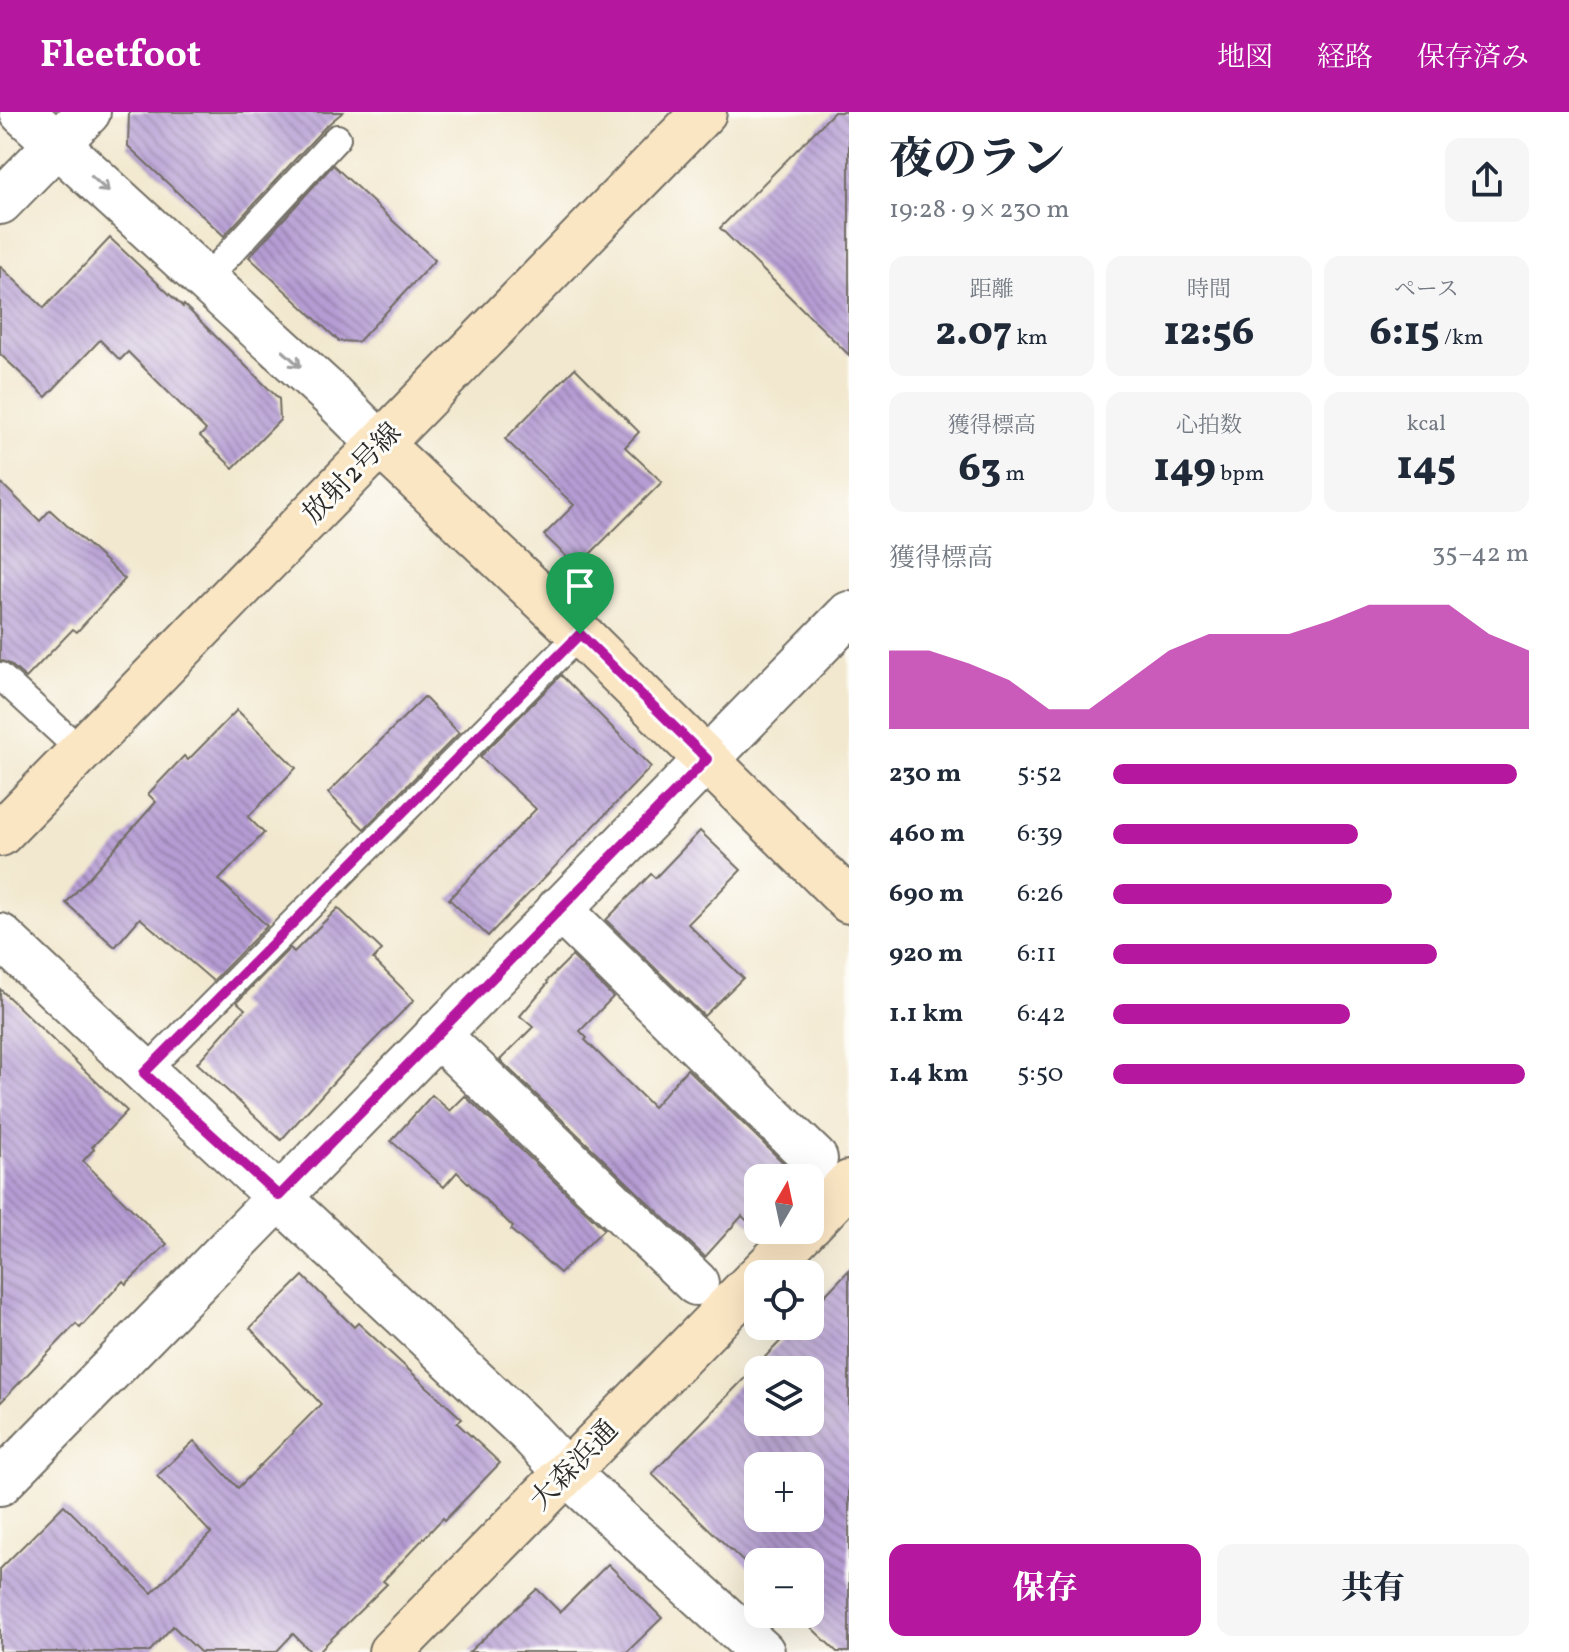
<!DOCTYPE html>
<html lang="ja">
<head>
<meta charset="utf-8">
<style>
	body { margin:0; font-family:Vollkorn,"Noto Serif JP",serif; background:#f6f6f7; color:#1f2937; height:100vh; display:flex; flex-direction:column; font-size:30px; white-space:nowrap }
	* { box-sizing:border-box; margin:0 }
	p { font-size:26px; color:#747a83 }
	.icon { flex:none; width:44px; height:44px; fill:none; stroke:currentColor; stroke-width:2; stroke-linecap:round; stroke-linejoin:round }
	.map { position:relative; flex:1; overflow:hidden }
	.drawer { display:flex; flex-direction:column; background:#fff; width:720px }
	.drawer>* { flex:none }
	.needle { width:52px; rotate:9deg }
	.fabs { position:absolute; left:744px; top:1052px; display:grid; gap:16px }
	.fabs a { display:grid; place-items:center; width:80px; height:80px; border-radius:16px; background:#fff; box-shadow:0 8px 32px #0002; font-size:40px }
	.pin { position:absolute; display:grid; place-items:center; width:68px; height:68px; color:#fff; margin:-82px -34px; border-radius:50% 50% 50% 0; rotate:-45deg; box-shadow:0 0 8px #0007 }
	.pin .icon { rotate:45deg }
	.round { display:grid; place-items:center; flex:none; width:84px; height:84px; border-radius:16px; background:#f6f6f7 }
	.headline { display:flex; align-items:center; justify-content:space-between; height:136px; padding:0 40px }
	h1 { font-size:44px; font-weight:800; line-height:60px }
	.figures { display:grid; grid-template-columns:repeat(3,1fr); gap:12px; height:136px; padding:8px 40px }
	.figures div { display:grid; align-content:center; border-radius:16px; background:#f6f6f7; text-align:center }
	.figures b { font-size:40px; font-weight:800 }
	.figures small { font-size:22px; font-weight:400 }
	.figures p { font-size:22px }
	.chart { height:224px; padding:16px 40px }
	.chart p { display:flex; justify-content:space-between }
	.chart svg { width:100%; height:144px; margin-top:8px; fill:#b5179e; opacity:.7 }
	.action { display:flex; gap:16px; margin-top:auto; padding:16px 40px }
	.action a { flex:1; height:92px; border-radius:16px; background:#b5179e; color:#fff; font-size:32px; font-weight:800; line-height:92px; text-align:center }
	.action a+a { background:#f6f6f7; color:#1f2937 }
	ul { padding:0 40px; list-style:none; font-size:26px }
	li { display:grid; grid-template-columns:128px 96px 1fr; align-items:center; height:60px }
	li i { height:20px; border-radius:10px; background:#b5179e }
	header { display:flex; align-items:center; gap:48px; box-sizing:border-box; height:112px; padding:0 40px; background:#b5179e; color:#fff }
	header strong { font-size:38px }
	nav { display:flex; gap:44px; margin-inline-start:auto; font-size:28px }
	main { display:flex; flex:1; min-height:0 }
	.map>svg:first-child { display:block }
	.building { fill:url(#building-back-hatch); fill-rule:evenodd }
	.lines { fill:none; stroke-linecap:round; stroke-linejoin:round }
	.lane-casing { stroke:#716d64; stroke-width:30 }
	.street-casing { stroke:#716d64; stroke-width:48 }
	.secondary-casing { stroke:#716d64; stroke-width:48 }
	.lane { stroke:#fff; stroke-width:26 }
	.street { stroke:#fff; stroke-width:44 }
	.secondary { stroke:#fbe6c4; stroke-width:44 }
	.oneway { stroke:#a0a0a0 }
	.route-casing { stroke:#fff; stroke-width:16 }
	.route { stroke:#b5179e; stroke-width:10 }
	.labels { text-anchor:middle; dominant-baseline:central; stroke-width:6; stroke-linejoin:round; paint-order:stroke }
	.street-label { font-size:28px; fill:#2b2b2b; stroke:#fdfcf7 }
</style>
</head>
<body>
<header>
<strong>Fleetfoot</strong>
<nav><a>地図</a><a>経路</a><a>保存済み</a></nav>
</header>
<main>
<div class="map">
<svg width="849" height="1540" viewBox="0 0 849 1540">
	<defs>
		<pattern id="building-back-hatch" width="6" height="6" patternUnits="userSpaceOnUse" patternTransform="scale(2)"><rect width="6" height="6" fill="#b69dd4"/><path d="M-1 5l2 2M0 0l6 6M5-1l2 2" fill="none" stroke="#9480ac"/></pattern>
	</defs>
	<rect width="100%" height="100%" fill="#fdfcf7"/>
	<filter id="ink" filterUnits="userSpaceOnUse"><feTurbulence type="fractalNoise" baseFrequency=".0125" numOctaves="2"/><feDisplacementMap in="SourceGraphic" scale="16" xChannelSelector="R" yChannelSelector="G"/><feConvolveMatrix kernelMatrix="1 2 1 2 8 2 1 2 1" color-interpolation-filters="sRGB"/></filter>
	<filter id="wash" filterUnits="userSpaceOnUse"><feTurbulence type="fractalNoise" baseFrequency=".006" numOctaves="4" result="noise"/><feDisplacementMap in="SourceGraphic" scale="32" xChannelSelector="R" yChannelSelector="G"/><feGaussianBlur stdDeviation="1.8" result="paint"/><feColorMatrix in="noise" values="0 0 0 0 0 0 0 0 0 0 0 0 0 0 0 0 0 1.4 0 .05"/><feComposite in="paint" operator="in"/></filter>
	<g filter="url(#wash)">
		<rect width="100%" height="100%" fill="#f2e8cf"/>
		<g id="blocks">
			<g class="building">
				<path d="M129,0H343L325,15L224,124L128,34Z"/>
				<path d="M834,0H849V243L720,116Z"/>
				<path d="M333,53L435,148L358,230L339,229L249,145Z"/>
				<path d="M110,126L183,195L184,193L279,287L280,308L233,356L200,324L206,318L128,240L120,248L100,228L46,285L0,242V154L44,196Z"/>
				<path d="M575,256L639,320L625,335L662,370L577,455L544,423L574,393L505,327Z"/>
				<path d="M0,370L40,409L50,398L125,467L77,520L73,517L26,566L10,552L0,548Z"/>
				<path d="M561,563L651,655L488,824L449,787L536,697L480,645Z"/>
				<path d="M424,585L459,621L364,717L328,681Z"/>
				<path d="M237,598L296,656L248,705L264,721L219,768L267,814L213,869L140,806L115,835L66,791L156,690L148,682L184,644L188,648Z"/>
				<path d="M700,719L741,758L688,812L743,866L704,904L606,808L651,762L655,766Z"/>
				<path d="M338,796L382,838L373,847L414,888L340,963L281,1028L197,951L245,897L237,890L290,836L294,840Z"/>
				<path d="M572,844L613,885L580,919L587,926L585,928L653,995L687,957L799,1066H758V1119L742,1104L705,1145L500,948L533,915L520,904L548,871L547,869Z"/>
				<path d="M0,877L127,999L92,1035L94,1037L83,1049L167,1132L126,1172L123,1169L80,1216L76,1212L0,1291Z"/>
				<path d="M432,983L450,999L465,984L604,1117L560,1161L511,1118L513,1115L457,1060L444,1075L391,1029Z"/>
				<path d="M849,1158V1540H837L797,1502H810V1450H758V1464L652,1362L795,1214H810V1199ZM758,1258H810V1310H758ZM758,1354H810V1406H758Z"/>
				<path d="M303,1164L354,1215L358,1211L462,1307L457,1311L500,1351L445,1408L443,1406L383,1469L387,1472L318,1540H311L293,1522L276,1540H200L173,1514L149,1540H0V1457L64,1393L152,1481L211,1421L157,1364L194,1329L238,1376L321,1292L250,1216Z"/>
				<path d="M608,1452L662,1506L627,1540H469L537,1477L560,1500Z"/>
			</g>
		</g>
	</g>
	<g filter="url(#ink)">
		<use href="#blocks" fill-opacity="0" stroke="#716d64" stroke-width="2"/>
		<g class="lines">
			<defs>
				<g id="lane">
					<path d="M205,168L337,26"/>
					<path d="M0,564L81,639"/>
					<path d="M144,961L580,522"/>
				</g>
				<g id="street">
					<path d="M22,0L331,283L381,333"/>
					<path d="M0,90L88,0"/>
					<path d="M559,797L815,1047"/>
					<path d="M0,824L529,1320L568,1362L762,1540"/>
					<path d="M437,922L696,1171"/>
					<path d="M0,1371L849,502"/>
				</g>
				<g id="secondary">
					<path d="M381,333L580,522L849,789"/>
					<path d="M0,722L704,0"/>
					<path d="M810,1112L849,1071"/>
					<path d="M761,1162L804,1118"/>
					<path d="M391,1540L758,1165"/>
				</g>
			</defs>
			<use href="#lane" class="lane-casing"/>
			<use href="#street" class="street-casing"/>
			<use href="#secondary" class="secondary-casing"/>
			<use href="#lane" class="lane"/>
			<use href="#street" class="street"/>
			<use href="#secondary" class="secondary"/>
		</g>
		<defs><path id="oneway-shaft" d="M-6 0H5M1.5-3L5.5 0L1.5 3" fill="none" stroke-width="1.6" stroke-linecap="round" stroke-linejoin="round" transform="scale(2)"/></defs>
		<g class="oneway">
			<use href="#oneway-shaft" transform="translate(100 72) rotate(42)"/>
			<use href="#oneway-shaft" transform="translate(292 247) rotate(42)"/>
		</g>
	</g>
	<g class="lines" filter="url(#ink)">
		<defs>
			<path id="route" d="M580,522L707,647L279,1084L144,961Z"/>
		</defs>
		<use href="#route" class="route-casing"/>
		<use href="#route" class="route"/>
	</g>
	<g class="labels">
		<g class="street-label">
			<text transform="translate(353 362) rotate(-46)">放射2号線</text>
			<text transform="translate(575 1354) rotate(-46)">大森浜通</text>
		</g>
	</g>
</svg>
<div class="fabs">
<a><svg class="needle" viewBox="-14 -14 28 28"><path d="M0-13l5 13h-10z" fill="#e53935"/><path d="M0 13l5-13h-10z" fill="#747a83"/></svg></a>
<a><svg class="icon" aria-label="locate" viewBox="0 0 24 24"><circle cx="12" cy="12" r="6"/><path d="M12 2v4M12 18v4M2 12h4M18 12h4"/></svg></a>
<a><svg class="icon" aria-label="layers" viewBox="0 0 24 24"><path d="M12 4l9 5-9 5-9-5zM3 14l9 5 9-5"/></svg></a>
<a>+</a>
<a>−</a>
</div>
<div class="pin" style="left:580px;top:522px;background:#1e9e55"><svg class="icon" aria-label="arrive" viewBox="0 0 24 24"><path d="M6 21V4h12l-3 4 3 4H6"/></svg></div>
</div>
<section class="drawer">
<div class="headline"><div><h1>夜のラン</h1><p>19:28 · 9 × 230 m</p></div><a class="round"><svg class="icon" aria-label="share" viewBox="0 0 24 24"><path d="M12 15V3M7 8l5-5 5 5M5 13v7h14v-7"/></svg></a></div>
<div class="figures">
<div><p>距離</p><b>2.07<small> km</small></b></div>
<div><p>時間</p><b>12:56</b></div>
<div><p>ペース</p><b>6:15<small> /km</small></b></div>
</div>
<div class="figures">
<div><p>獲得標高</p><b>63<small> m</small></b></div>
<div><p>心拍数</p><b>149<small> bpm</small></b></div>
<div><p>kcal</p><b>145</b></div>
</div>
<div class="chart"><p><span>獲得標高</span>35–42 m</p>
<svg viewBox="0 0 160 44" preserveAspectRatio="none"><path d="M0 44V20L10 20L20 24L30 29L40 38L50 38L60 29L70 20L80 15L90 15L100 15L110 11L120 6L130 6L140 6L150 15L160 20V44z"/></svg>
</div>
<ul>
<li><b>230 m</b>5:52<i style="width:97%"></i></li>
<li><b>460 m</b>6:39<i style="width:59%"></i></li>
<li><b>690 m</b>6:26<i style="width:67%"></i></li>
<li><b>920 m</b>6:11<i style="width:78%"></i></li>
<li><b>1.1 km</b>6:42<i style="width:57%"></i></li>
<li><b>1.4 km</b>5:50<i style="width:99%"></i></li>
</ul>
<div class="action"><a>保存</a><a>共有</a></div>
</section>
</main>
</body>
</html>
